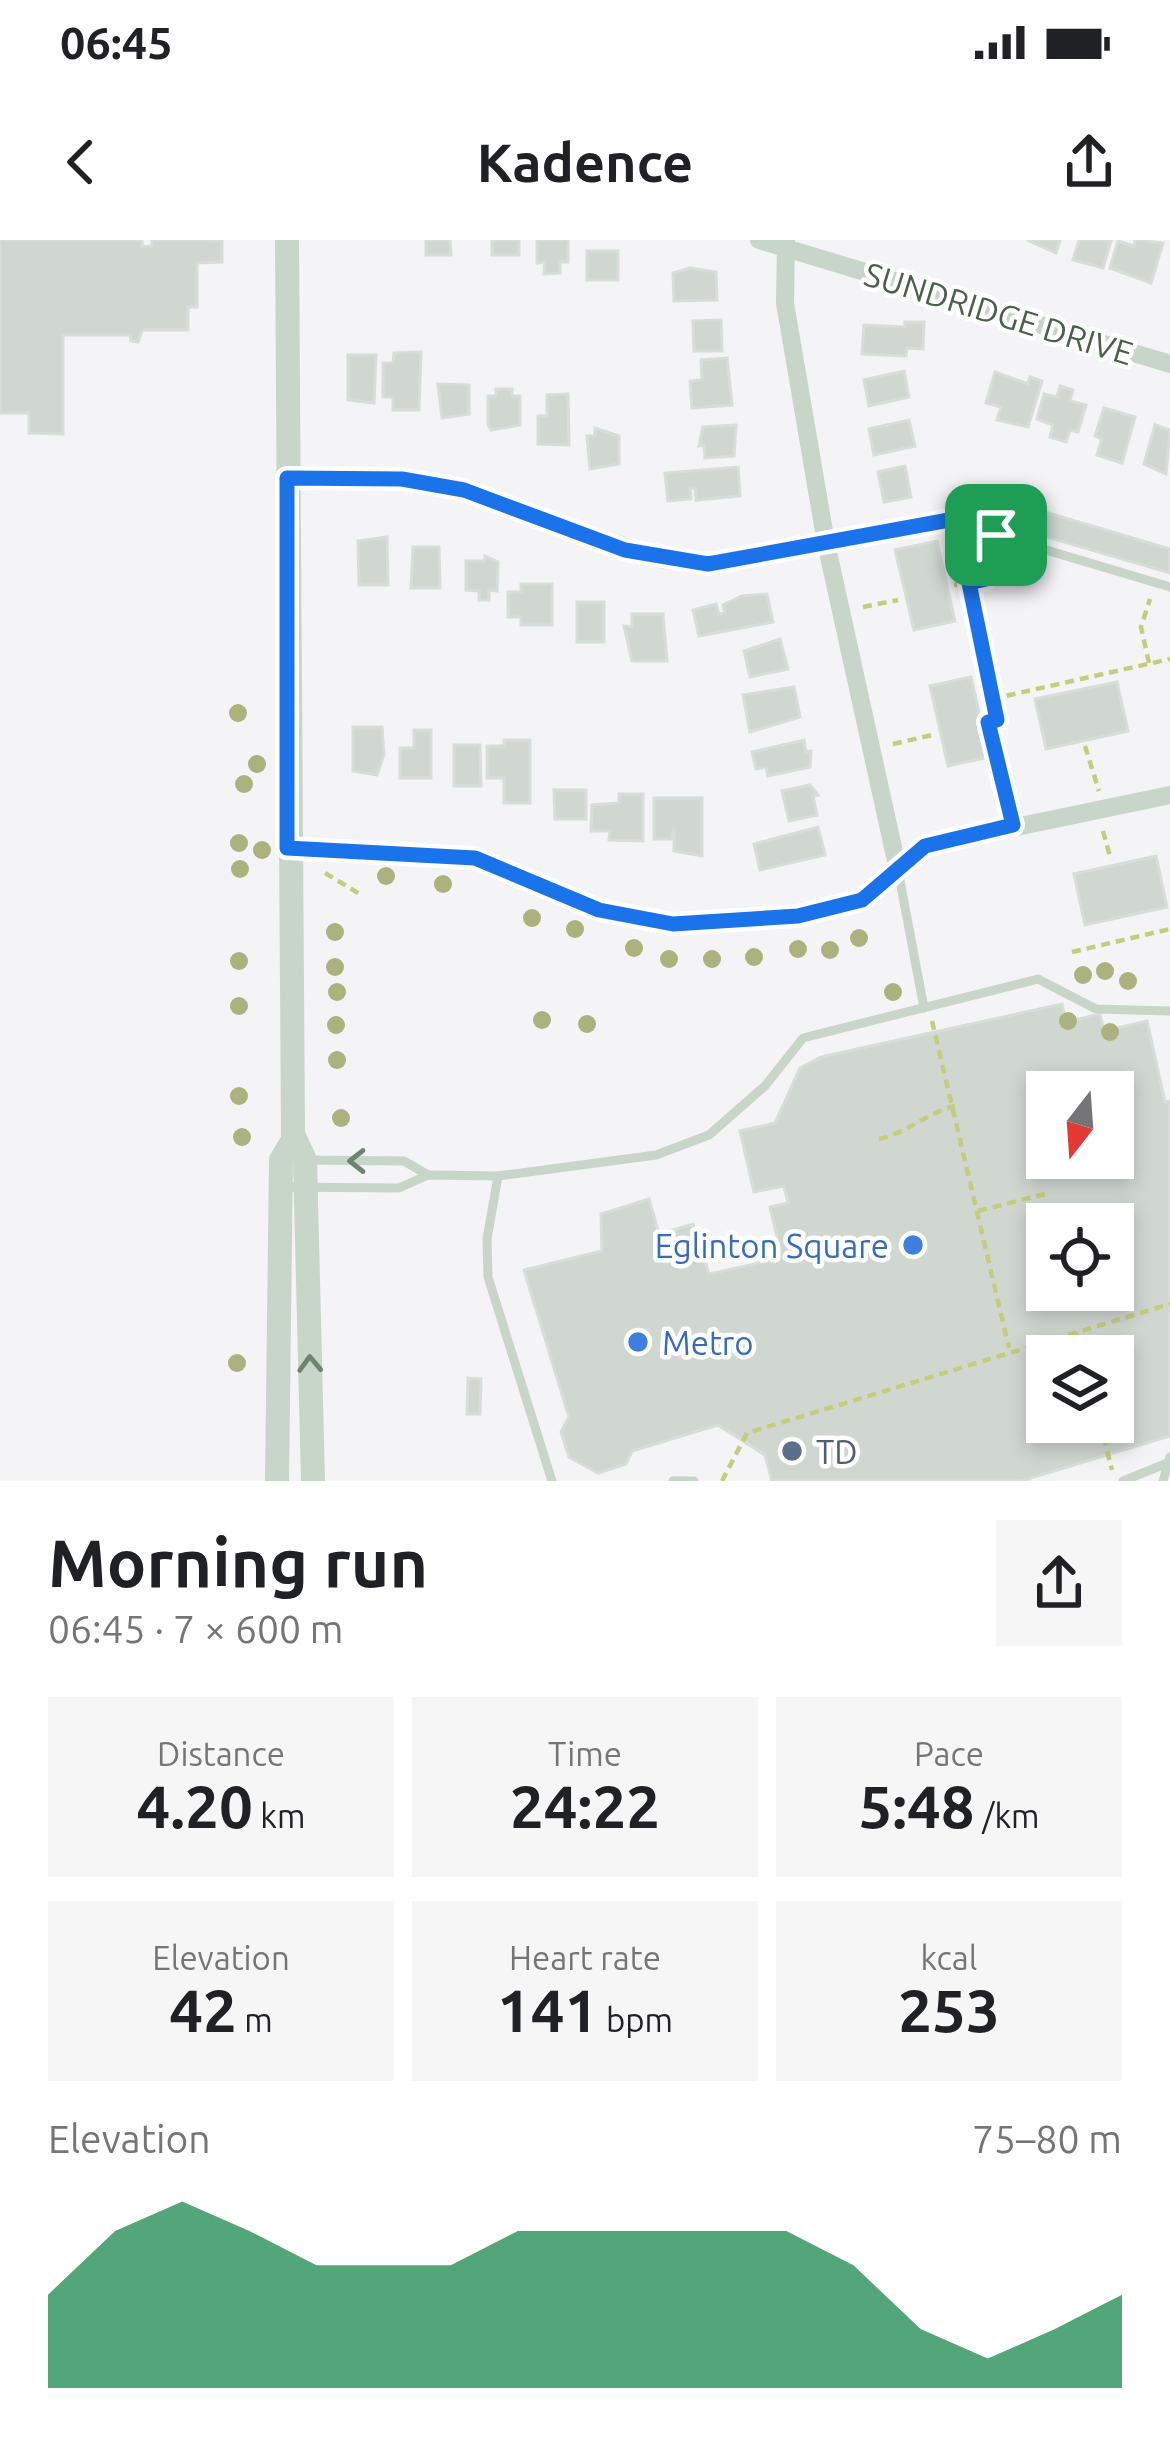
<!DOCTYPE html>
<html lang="en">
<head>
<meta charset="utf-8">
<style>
	body { margin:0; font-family:Ubuntu,sans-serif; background:#f6f6f6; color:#202124; height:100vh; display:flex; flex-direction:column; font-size:45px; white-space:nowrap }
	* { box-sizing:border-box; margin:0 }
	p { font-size:39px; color:#757577 }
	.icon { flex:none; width:66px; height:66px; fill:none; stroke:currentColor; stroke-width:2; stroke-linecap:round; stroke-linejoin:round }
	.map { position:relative; height:1241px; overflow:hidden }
	.drawer { display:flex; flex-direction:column; background:#fff; flex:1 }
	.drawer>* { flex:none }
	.needle { width:78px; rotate:197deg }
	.tools { position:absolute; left:1026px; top:831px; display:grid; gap:24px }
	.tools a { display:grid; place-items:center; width:108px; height:108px; border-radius:0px; background:#fff; box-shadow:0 6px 18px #0003; font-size:60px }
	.pin { position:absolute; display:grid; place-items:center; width:102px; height:102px; color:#fff; margin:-51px; border-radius:24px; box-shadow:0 6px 18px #0006 }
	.round { display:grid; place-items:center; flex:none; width:126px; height:126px; border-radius:0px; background:#f6f6f6 }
	.headline { display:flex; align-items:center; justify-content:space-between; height:204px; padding:0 48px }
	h1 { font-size:66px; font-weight:600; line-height:90px }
	.figures { display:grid; grid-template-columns:repeat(3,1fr); gap:18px; height:204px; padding:12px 48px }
	.figures div { display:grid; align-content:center; border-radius:0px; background:#f6f6f6; text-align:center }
	.figures b { font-size:60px; font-weight:600 }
	.figures small { font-size:33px; font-weight:400 }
	.figures p { font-size:33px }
	.chart { height:336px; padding:24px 48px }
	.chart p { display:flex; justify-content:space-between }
	.chart svg { width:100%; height:216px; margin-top:12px; fill:#0b8043; opacity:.7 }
	.status { display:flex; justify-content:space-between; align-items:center; height:84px; padding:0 60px; background:#fff; direction:ltr }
	.status svg { height:33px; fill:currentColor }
	header { display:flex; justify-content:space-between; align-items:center; height:156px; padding:0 48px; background:#fff; font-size:54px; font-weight:600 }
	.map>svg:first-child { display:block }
	.building { fill:#d0d7d1; stroke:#d7ded9; stroke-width:3; fill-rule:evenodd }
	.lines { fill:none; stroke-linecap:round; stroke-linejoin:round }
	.path { stroke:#c4cd7c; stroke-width:4.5; stroke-dasharray:9 6; stroke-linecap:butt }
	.service { stroke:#c7d6c8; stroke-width:9 }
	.minor { stroke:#c7d6c8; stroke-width:18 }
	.tertiary { stroke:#c7d6c8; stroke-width:24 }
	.service-bridge { stroke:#c7d6c8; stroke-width:9 }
	.tree { fill:#acb27d }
	.oneway { stroke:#708371 }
	.route-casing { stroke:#fff; stroke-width:24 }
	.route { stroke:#1a73e8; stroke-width:15 }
	.shop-dot { fill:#3f7fe0; stroke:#fff; stroke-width:4.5 }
	.service-dot { fill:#5c6f8a; stroke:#fff; stroke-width:4.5 }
	.labels { text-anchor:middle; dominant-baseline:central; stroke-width:9; stroke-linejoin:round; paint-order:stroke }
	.street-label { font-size:33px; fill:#4b604c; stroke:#fff }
	.shop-label { font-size:33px; fill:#366cbe; stroke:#fff; text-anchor:end }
	.service-label { font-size:33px; fill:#4e5e75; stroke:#fff; text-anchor:start }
</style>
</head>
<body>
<div class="status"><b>06:45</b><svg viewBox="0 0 49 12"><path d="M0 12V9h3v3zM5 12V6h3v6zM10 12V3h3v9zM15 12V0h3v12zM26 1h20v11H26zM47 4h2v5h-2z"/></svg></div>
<header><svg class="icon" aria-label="back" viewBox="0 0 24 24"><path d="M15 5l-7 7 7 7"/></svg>Kadence<svg class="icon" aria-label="share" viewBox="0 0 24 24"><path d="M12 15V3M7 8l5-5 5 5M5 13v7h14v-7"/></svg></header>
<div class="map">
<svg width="1170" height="1241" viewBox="0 0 1170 1241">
	<rect width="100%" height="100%" fill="#f4f3f5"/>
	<g class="building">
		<path d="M0,0H142V7L152,6V0L222,1V22L197,23V67H188V90H142L138,102L131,101L130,95H63V194L29,193V173H0Z"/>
		<path d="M426,0H450L451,15H426Z"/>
		<rect x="492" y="0" width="27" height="15"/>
		<path d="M537,0H568V22H560V33L544,34L545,22L537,23Z"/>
		<path d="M1027,0H1060L1056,13Z"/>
		<path d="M1079,0L1111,1L1103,28L1073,20Z"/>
		<path d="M1135,0L1163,3L1151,43L1110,28L1118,1L1134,6Z"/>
		<rect x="587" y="11" width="31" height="29"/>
		<path d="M690,28L716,32L717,60L674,61L673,33Z"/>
		<path d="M721,80L722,111H694L693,81Z"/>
		<path d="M905,82H924L923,109L907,108L906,116L862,114L864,85L905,87Z"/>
		<path d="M421,112L419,170H393V157H383V123H393L394,113Z"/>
		<path d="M348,115H376L374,163L348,160Z"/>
		<path d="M727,118L732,165L692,168L690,141L702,140L701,120Z"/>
		<path d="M904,131L909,157L869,166L864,140Z"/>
		<path d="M995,132L1028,144L1030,137L1042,141L1028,187L997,180L1001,167L986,163Z"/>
		<path d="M438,144L469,145V174L442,178Z"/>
		<path d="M1060,146L1073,150L1070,161L1086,165L1078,192L1070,190L1066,202L1050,197L1053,185L1037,179L1044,154L1057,157Z"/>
		<path d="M496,149H512V156H520V185L491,190L488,185V156H496Z"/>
		<path d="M568,154L569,205L538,204V176H547V155Z"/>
		<path d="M1104,168L1135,177L1122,223L1097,215L1102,199L1095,196Z"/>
		<path d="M909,180L915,206L874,215L869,189Z"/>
		<path d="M736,185L734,216L705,218L704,205L699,206L703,187Z"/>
		<path d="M1155,185L1170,190L1166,234L1144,224Z"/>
		<path d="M595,188L619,196V224L590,229L587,196H595Z"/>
		<path d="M905,226L911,257L884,262L878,232Z"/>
		<path d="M738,227L740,256L696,260L695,248H690L691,259L668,261L665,233Z"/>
		<path d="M998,258L1170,309V333L992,281Z"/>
		<path d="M387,297L388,345H359L358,301Z"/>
		<path d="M937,301L955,381L914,390L895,310Z"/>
		<path d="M413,307H439L440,348H411Z"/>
		<path d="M485,316L498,322L497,351L489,350V360H479V351L466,350V321H485Z"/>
		<path d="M521,344H552V385H521V377H508V352H521Z"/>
		<path d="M767,354L773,382L699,396L693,370L716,364L719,374L725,373L723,365L742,356Z"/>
		<rect x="577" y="362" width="27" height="40"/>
		<path d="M632,374H663L667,421H632L624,386L632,387Z"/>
		<path d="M780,399L788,429L750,437L744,411Z"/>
		<path d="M971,437L989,517L948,526L930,446Z"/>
		<path d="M1117,442L1128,491L1046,509L1035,459Z"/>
		<path d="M794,447L800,477L750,492L743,455Z"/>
		<path d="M353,487H382L384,514L377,535L353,531Z"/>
		<path d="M414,490H431V538H400V508H414Z"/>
		<path d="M504,500H530V563H504V538H487V506H504Z"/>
		<path d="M804,500L806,512L811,511L810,527L768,536L766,527L756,529L752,512Z"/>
		<path d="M454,505H480L481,546H454Z"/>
		<path d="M810,545L818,555L813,556L817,575L789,581L782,551Z"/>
		<path d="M554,550H586V579H555Z"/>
		<path d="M619,554H643V601L609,600L610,591H591L592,565L619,563Z"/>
		<path d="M654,558H702V616L674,611V588L671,599H654Z"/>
		<path d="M818,587L825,615L760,630L754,604Z"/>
		<path d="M1156,616L1167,667L1085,685L1074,634Z"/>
		<path d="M1062,764L1066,782L1100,774L1104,791L1147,781L1165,862L1170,861V1196L1021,1241H772L765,1215L718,1185L632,1211L626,1224L598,1233L569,1217L561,1192L569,1177L524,1030L602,1011L601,974L649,959L659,994L693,984L709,1034L782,1018L770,967L788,963L784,946L754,952L740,891L775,883L800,828L821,817ZM1047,852H1113V918H1047ZM1047,984H1113V1050H1047ZM1047,1116H1113V1182H1047Z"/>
		<path d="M468,1138L481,1139L480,1174H467Z"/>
	</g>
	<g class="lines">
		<g class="path">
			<path d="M960,300L997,480L988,482L1009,569"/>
			<path d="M954,345L985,339L992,311"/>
			<path d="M863,367L898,360"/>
			<path d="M1149,423L1141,387L1150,359"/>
			<path d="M992,459L1170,419"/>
			<path d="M893,504L932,495"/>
			<path d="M1085,506L1099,551"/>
			<path d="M1103,591L1111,620"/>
			<path d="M325,633L363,656"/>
			<path d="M1072,712L1170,689"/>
			<path d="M932,781L1009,1108"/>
			<path d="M879,899C909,892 924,874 955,866"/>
			<path d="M978,971L1049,953"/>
			<path d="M1076,1093L1082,1116"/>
			<path d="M1100,1182L1112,1230"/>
			<path d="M722,1241L747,1193L1170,1064"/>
		</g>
		<g class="service">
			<path d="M826,303L949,281L1170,347"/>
			<path d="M898,630L924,768"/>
			<path d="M305,920L404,921L428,935"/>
			<path d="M498,936L487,999L488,1037L552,1241"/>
			<path d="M280,947L399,948L428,935L498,936L656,915L709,895L765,846L803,798L1038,739L1096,769L1170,771"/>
			<path d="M673,1241H694"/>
			<path d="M1123,1241L1170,1222"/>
		</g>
		<g class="minor">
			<path d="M759,0L1170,124"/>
			<path d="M786,0L785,63L826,303L898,630"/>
			<path d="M288,238L402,239L463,250L664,320L708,324L826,303"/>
			<path d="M287,608L475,618L599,670L673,684L798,676L862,660L925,606L1170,555"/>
		</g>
		<g class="tertiary">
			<path d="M287,0L293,894L305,920L313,1241"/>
			<path d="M277,1241L281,920L293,900"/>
		</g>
		<path class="service-bridge" d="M1163,1241L1170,1217"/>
	</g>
	<g class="tree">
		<circle cx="238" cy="473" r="9"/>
		<circle cx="257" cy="524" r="9"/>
		<circle cx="244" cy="544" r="9"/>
		<circle cx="239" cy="603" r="9"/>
		<circle cx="262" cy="610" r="9"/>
		<circle cx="240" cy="629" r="9"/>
		<circle cx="386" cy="636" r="9"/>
		<circle cx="443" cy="644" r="9"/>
		<circle cx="532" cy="678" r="9"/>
		<circle cx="575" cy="689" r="9"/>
		<circle cx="335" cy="692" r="9"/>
		<circle cx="859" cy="698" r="9"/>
		<circle cx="634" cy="708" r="9"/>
		<circle cx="798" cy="709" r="9"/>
		<circle cx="830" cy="710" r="9"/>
		<circle cx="754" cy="717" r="9"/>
		<circle cx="669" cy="719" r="9"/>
		<circle cx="712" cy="719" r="9"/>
		<circle cx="239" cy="721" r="9"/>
		<circle cx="335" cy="727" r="9"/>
		<circle cx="1105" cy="731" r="9"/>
		<circle cx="1083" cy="735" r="9"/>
		<circle cx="1128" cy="741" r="9"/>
		<circle cx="337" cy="752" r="9"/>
		<circle cx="893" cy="752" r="9"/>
		<circle cx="239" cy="766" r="9"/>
		<circle cx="542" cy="780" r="9"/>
		<circle cx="1068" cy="781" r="9"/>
		<circle cx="587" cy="784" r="9"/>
		<circle cx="336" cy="785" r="9"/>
		<circle cx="1110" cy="792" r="9"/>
		<circle cx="337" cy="820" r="9"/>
		<circle cx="239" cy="856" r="9"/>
		<circle cx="341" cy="878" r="9"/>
		<circle cx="242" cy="897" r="9"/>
		<circle cx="237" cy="1123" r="9"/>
	</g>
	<defs><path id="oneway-chevron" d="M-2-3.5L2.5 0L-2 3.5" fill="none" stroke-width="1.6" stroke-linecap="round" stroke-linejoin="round" transform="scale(3)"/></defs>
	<g class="oneway">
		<use href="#oneway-chevron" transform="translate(357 921) rotate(-180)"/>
		<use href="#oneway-chevron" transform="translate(310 1124) rotate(-92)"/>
	</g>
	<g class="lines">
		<defs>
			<path id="route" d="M287,238L402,239L464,250L625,310L708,324L949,280L996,295L986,339L969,343L997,480L988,482L1013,585L925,606L862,660L798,676L673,684L599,670L475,618L287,608Z"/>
		</defs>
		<use href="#route" class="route-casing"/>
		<use href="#route" class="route"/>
	</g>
	<g class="shop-dot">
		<circle cx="913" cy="1005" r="12"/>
		<circle cx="638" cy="1102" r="12"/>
	</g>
	<circle class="service-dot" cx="792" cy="1211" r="12"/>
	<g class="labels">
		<g class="street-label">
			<text transform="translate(999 73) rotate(17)">SUNDRIDGE DRIVE</text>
		</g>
		<g class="shop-label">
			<text x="889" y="1005">Eglinton Square</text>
			<text x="662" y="1102" text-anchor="start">Metro</text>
		</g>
		<g class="service-label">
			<text x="816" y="1211">TD</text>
		</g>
	</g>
</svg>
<div class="tools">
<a><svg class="needle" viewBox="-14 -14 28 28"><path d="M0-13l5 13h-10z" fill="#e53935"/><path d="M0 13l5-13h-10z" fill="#757577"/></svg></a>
<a><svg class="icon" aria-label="locate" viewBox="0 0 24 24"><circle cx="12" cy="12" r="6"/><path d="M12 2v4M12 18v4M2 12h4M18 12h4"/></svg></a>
<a><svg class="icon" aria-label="layers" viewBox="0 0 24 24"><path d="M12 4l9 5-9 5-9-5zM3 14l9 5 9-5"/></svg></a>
</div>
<div class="pin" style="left:996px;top:295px;background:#1e9e55"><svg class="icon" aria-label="arrive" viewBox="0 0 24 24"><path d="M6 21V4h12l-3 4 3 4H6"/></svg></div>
</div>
<section class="drawer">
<div class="headline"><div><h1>Morning run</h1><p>06:45 · 7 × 600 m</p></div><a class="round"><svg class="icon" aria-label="share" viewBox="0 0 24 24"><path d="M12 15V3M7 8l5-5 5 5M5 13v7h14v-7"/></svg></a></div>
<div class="figures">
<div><p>Distance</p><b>4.20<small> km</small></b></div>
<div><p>Time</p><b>24:22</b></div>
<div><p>Pace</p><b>5:48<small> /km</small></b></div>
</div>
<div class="figures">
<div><p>Elevation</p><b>42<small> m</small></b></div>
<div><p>Heart rate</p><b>141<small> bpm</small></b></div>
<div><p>kcal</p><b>253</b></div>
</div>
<div class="chart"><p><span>Elevation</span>75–80 m</p>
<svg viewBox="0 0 160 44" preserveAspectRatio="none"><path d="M0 44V25L10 12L20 6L30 12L40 19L50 19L60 19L70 12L80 12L90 12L100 12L110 12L120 19L130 32L140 38L150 32L160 25V44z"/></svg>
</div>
</section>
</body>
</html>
